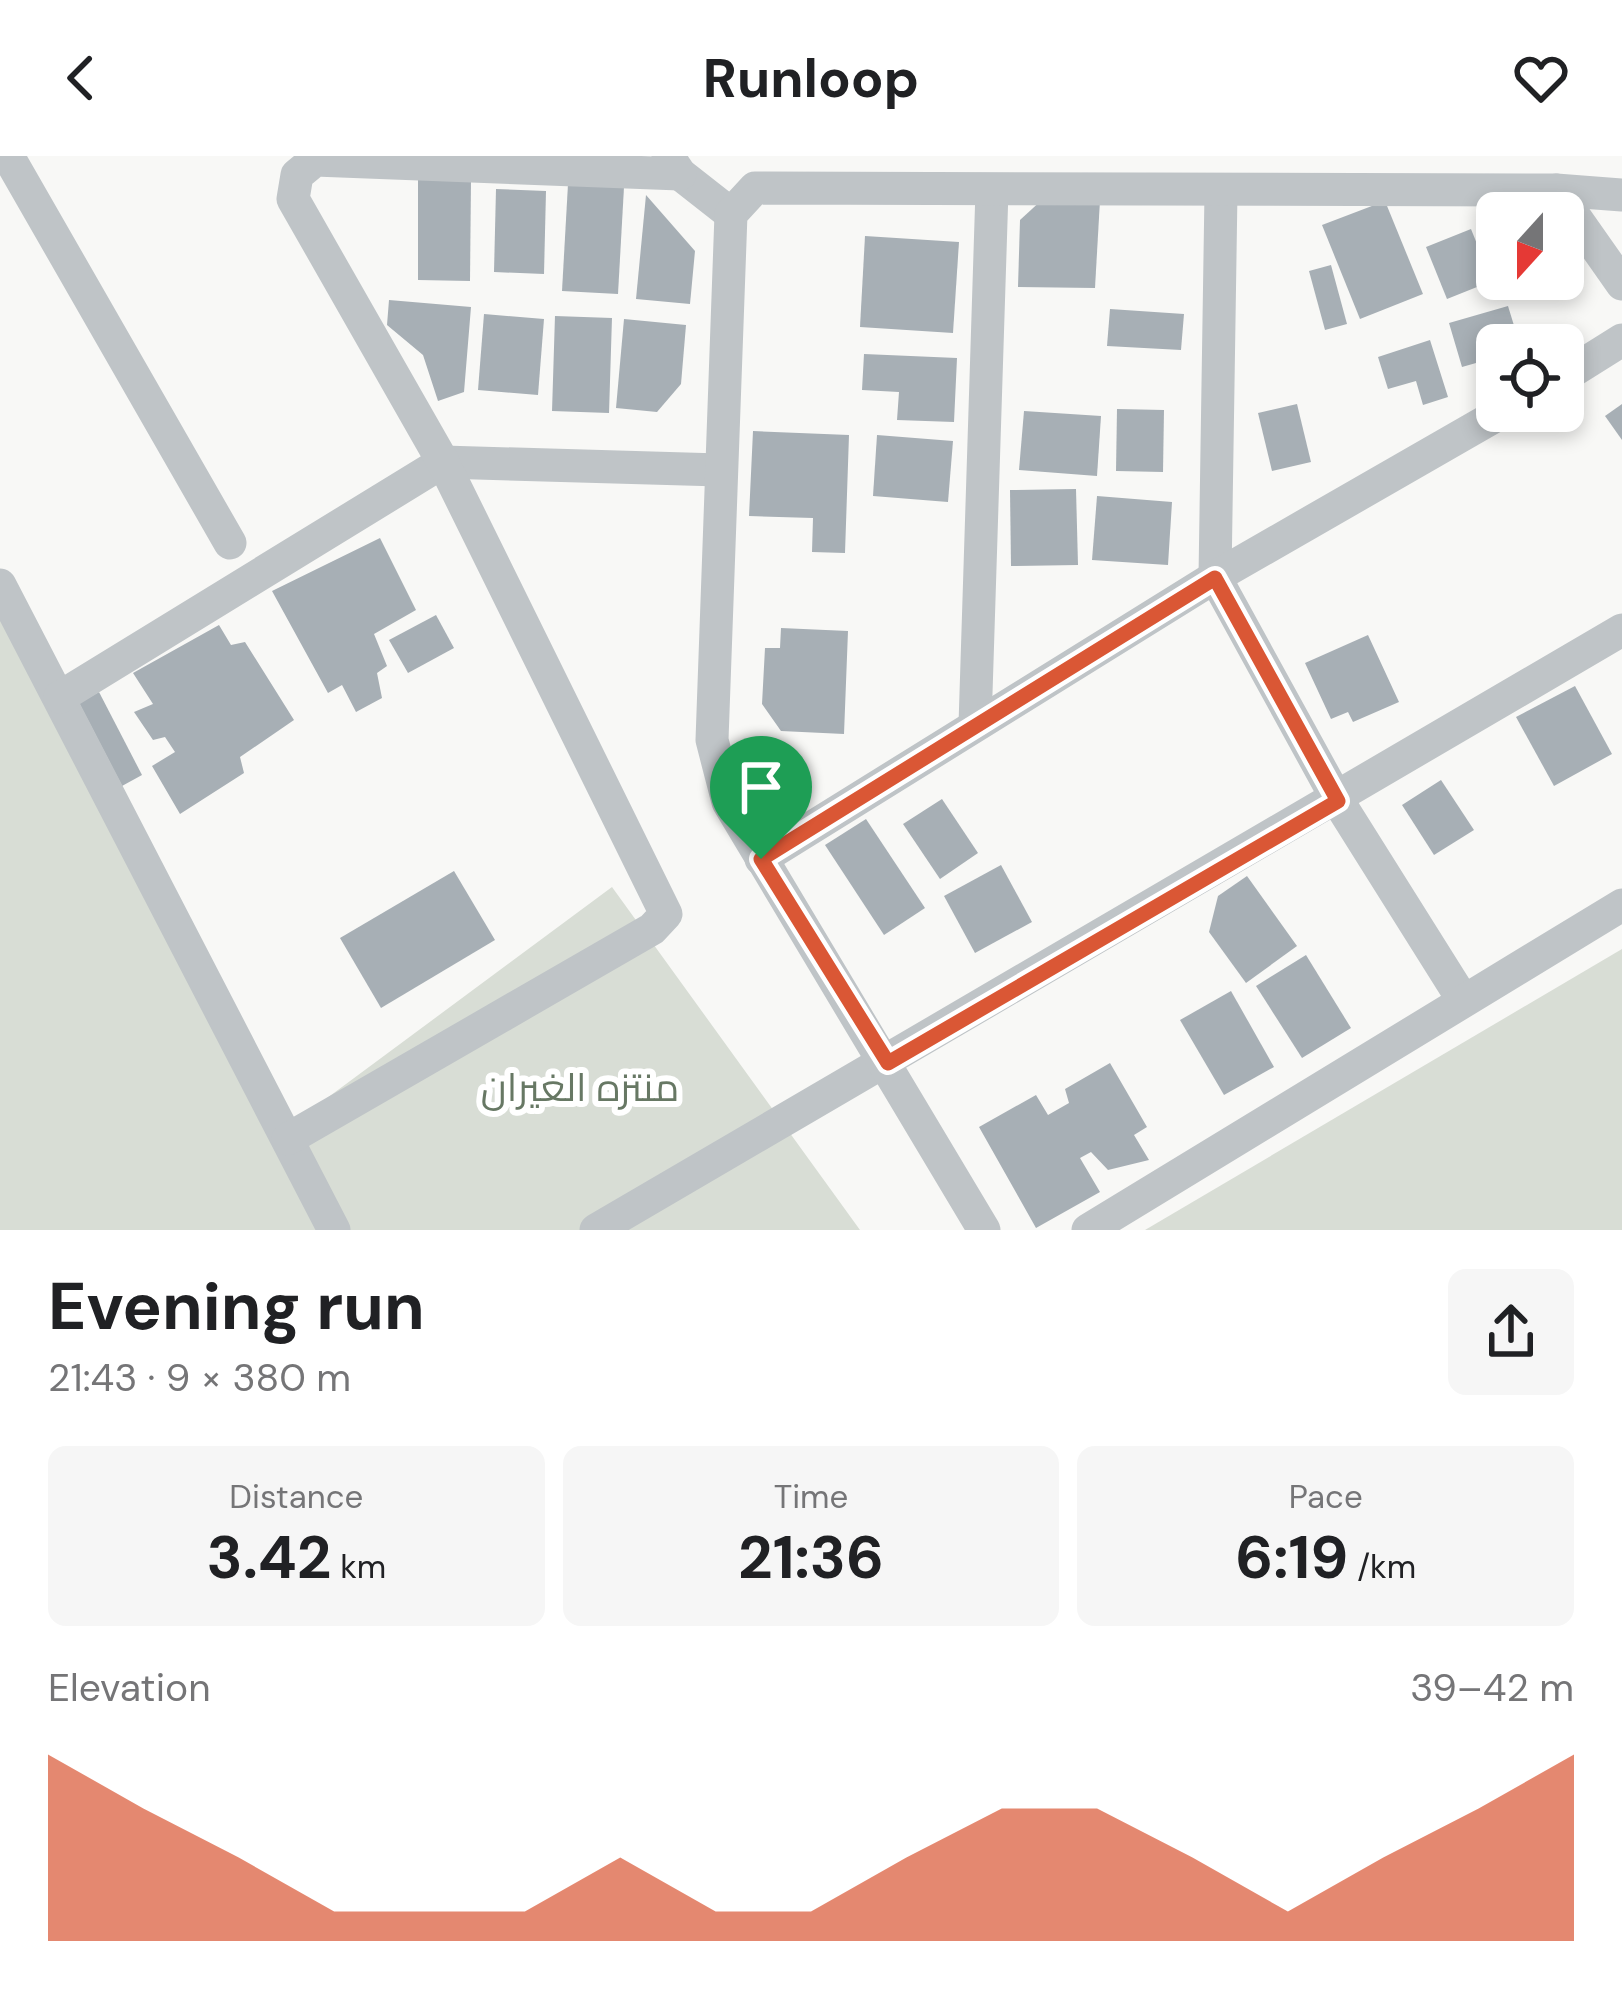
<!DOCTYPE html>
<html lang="en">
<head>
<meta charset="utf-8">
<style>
	body { margin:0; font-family:"DM Sans",Cairo,sans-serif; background:#f6f6f6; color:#202124; height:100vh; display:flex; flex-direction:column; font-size:45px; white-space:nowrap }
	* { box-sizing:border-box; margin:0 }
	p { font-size:39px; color:#757577 }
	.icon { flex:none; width:66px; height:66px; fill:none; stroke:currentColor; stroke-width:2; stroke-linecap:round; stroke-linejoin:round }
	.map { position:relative; height:1074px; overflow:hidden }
	.panel { display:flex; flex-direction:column; background:#fff; flex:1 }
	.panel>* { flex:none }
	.needle { width:78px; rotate:201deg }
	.tools { position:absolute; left:1476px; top:36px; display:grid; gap:24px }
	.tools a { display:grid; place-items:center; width:108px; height:108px; border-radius:18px; background:#fff; box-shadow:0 6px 18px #0003; font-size:60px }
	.pin { position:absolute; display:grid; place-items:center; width:102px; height:102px; color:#fff; margin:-123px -51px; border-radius:50% 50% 50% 0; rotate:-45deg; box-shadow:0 0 12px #0007 }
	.pin .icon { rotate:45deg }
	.round { display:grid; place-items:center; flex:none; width:126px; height:126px; border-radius:18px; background:#f6f6f6 }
	.summary { display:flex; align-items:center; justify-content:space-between; height:204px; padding:0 48px }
	h1 { font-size:66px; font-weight:700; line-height:90px }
	.metrics { display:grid; grid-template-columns:repeat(3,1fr); gap:18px; height:204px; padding:12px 48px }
	.metrics div { display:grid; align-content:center; border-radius:18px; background:#f6f6f6; text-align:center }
	.metrics b { font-size:60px; font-weight:700 }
	.metrics small { font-size:33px; font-weight:400 }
	.metrics p { font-size:33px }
	.chart { height:336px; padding:24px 48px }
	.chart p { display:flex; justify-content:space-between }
	.chart svg { width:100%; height:216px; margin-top:12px; fill:#da5735; opacity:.7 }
	header { display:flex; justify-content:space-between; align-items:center; height:156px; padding:0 48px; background:#fff; font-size:54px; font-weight:700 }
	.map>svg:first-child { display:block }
	.green { fill:#d8ddd5 }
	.building { fill:#a7afb5 }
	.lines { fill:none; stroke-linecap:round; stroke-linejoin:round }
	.street { stroke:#bfc4c7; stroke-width:33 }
	.route-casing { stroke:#fff; stroke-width:24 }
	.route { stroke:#da5735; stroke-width:15 }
	.labels { text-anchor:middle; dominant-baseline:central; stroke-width:12; stroke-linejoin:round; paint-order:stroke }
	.park-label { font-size:39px; fill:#677864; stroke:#fff }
</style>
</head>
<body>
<header><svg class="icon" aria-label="back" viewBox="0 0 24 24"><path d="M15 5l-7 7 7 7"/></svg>Runloop<svg class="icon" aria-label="heart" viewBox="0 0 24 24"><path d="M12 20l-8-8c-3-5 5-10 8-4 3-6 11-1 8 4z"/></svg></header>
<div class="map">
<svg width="1622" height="1074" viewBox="0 0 1622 1074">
	<rect width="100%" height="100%" fill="#f8f8f6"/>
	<g class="green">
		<path d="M0,429L292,968L612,731L860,1074H0Z"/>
		<path d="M1622,793V1074H1145Z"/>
	</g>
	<g class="building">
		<path d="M418,24H471L470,125L418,124Z"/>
		<path d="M568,28L624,31L618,138L562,135Z"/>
		<path d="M496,33L546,35L544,118L494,116Z"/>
		<path d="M646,39L695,95L690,148L636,143Z"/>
		<path d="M1044,42L1100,44L1095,132L1018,131L1020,64Z"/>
		<path d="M1385,45L1423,138L1360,163L1322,69Z"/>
		<path d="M1471,73L1492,125L1447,143L1426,91Z"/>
		<path d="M865,80L959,86L953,177L860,171Z"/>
		<path d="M1331,109L1347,168L1325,174L1309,115Z"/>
		<path d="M389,144L471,151L464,236L438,245L423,199L387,169Z"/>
		<path d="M1508,150L1520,189H1497V201L1462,211L1449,167Z"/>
		<path d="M1110,153L1184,158L1181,194L1107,190Z"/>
		<path d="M484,158L544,163L538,239L478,234Z"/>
		<path d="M555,160L612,162L609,257L552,255Z"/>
		<path d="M624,163L686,169L681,228L657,256L616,252Z"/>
		<path d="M1430,184L1448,241L1423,249L1416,225L1388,233L1378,201Z"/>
		<path d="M864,198L957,202L954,266L897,264L899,236L862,234Z"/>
		<path d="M1297,248L1311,306L1272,315L1258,257Z"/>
		<path d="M1622,248V284L1605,260Z"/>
		<path d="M1117,253L1164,254L1163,316L1116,315Z"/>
		<path d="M1024,255L1101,260L1097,320L1019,314Z"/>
		<path d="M753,275L849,279L845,397L812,396L813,362L749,360Z"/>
		<path d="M877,279L953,285L948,346L873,340Z"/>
		<path d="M1076,333L1078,409L1011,410L1010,334Z"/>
		<path d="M1097,340L1172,346L1168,409L1092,404Z"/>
		<path d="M380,382L416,454L374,478L387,510L377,517L382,542L356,556L342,529L328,537L272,435Z"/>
		<path d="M436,459L454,492L408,517L389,484Z"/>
		<path d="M219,469L231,489L245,486L294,564L240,601L244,617L180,658L152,610L175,596L165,581L153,584L134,556L153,548L133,517Z"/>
		<path d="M781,472L848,475L844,578L781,575L762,548L765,492H780Z"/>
		<path d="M1368,479L1399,546L1353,566L1348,556L1331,563L1305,507Z"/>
		<path d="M1575,530L1612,598L1554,630L1516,561Z"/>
		<path d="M99,536L142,619L122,630L79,547Z"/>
		<path d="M1441,624L1474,674L1434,699L1402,649Z"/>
		<path d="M942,643L978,697L940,723L903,668Z"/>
		<path d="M866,663L925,752L884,779L825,689Z"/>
		<path d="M1001,709L1032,766L975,797L944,740Z"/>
		<path d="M454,715L495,784L381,852L340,782Z"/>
		<path d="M1247,720L1297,790L1246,827L1209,776L1218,740Z"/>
		<path d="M1306,799L1351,872L1302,902L1256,830Z"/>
		<path d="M1231,835L1274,911L1224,939L1180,864Z"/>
		<path d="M1110,907L1147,971L1134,979L1149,1004L1108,1014L1091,996L1080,1002L1100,1036L1036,1072L979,971L1036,939L1048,959L1069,947L1065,933Z"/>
	</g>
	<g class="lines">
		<g class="street">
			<path d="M8,0L230,387"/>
			<path d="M668,0L680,18L731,58"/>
			<path d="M1556,34L1622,128"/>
			<path d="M1221,36L1215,421L1338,645L1463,844"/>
			<path d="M1563,221L1622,184"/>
			<path d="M0,429L334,1074"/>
			<path d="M60,541L443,306L720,314"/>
			<path d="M975,569L992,34"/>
			<path d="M761,703L1215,421L1504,255"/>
			<path d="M288,983L652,773L666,758L443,306L293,43L297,19L315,4L680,18"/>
			<path d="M596,1074L1622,474"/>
			<path d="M984,1074L728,646L712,584L731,58L755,32L1556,34L1622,39"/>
			<path d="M1088,1074L1622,749"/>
		</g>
	</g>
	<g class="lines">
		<defs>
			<path id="route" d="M1215,422L1338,645L888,907L761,703Z"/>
		</defs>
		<use href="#route" class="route-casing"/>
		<use href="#route" class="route"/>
	</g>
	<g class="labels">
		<g class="park-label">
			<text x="580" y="931">منتزه الغيران</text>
		</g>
	</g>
</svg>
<div class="tools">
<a><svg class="needle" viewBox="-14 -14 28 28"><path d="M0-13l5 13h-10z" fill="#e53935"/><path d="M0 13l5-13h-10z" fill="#757577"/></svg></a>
<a><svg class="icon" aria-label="locate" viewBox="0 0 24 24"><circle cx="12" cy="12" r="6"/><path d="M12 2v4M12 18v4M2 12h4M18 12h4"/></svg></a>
</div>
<div class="pin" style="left:761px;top:703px;background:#1e9e55"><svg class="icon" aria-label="arrive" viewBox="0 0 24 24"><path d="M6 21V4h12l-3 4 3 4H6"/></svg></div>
</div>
<section class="panel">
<div class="summary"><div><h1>Evening run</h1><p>21:43 · 9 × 380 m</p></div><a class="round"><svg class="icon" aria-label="share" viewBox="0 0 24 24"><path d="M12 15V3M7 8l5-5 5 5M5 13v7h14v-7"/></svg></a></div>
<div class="metrics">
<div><p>Distance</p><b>3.42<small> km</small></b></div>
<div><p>Time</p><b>21:36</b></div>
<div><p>Pace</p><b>6:19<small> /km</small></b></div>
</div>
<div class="chart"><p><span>Elevation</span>39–42 m</p>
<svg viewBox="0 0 160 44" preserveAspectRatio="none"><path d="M0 44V6L10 17L20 27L30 38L40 38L50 38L60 27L70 38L80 38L90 27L100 17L110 17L120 27L130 38L140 27L150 17L160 6V44z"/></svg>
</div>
</section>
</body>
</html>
